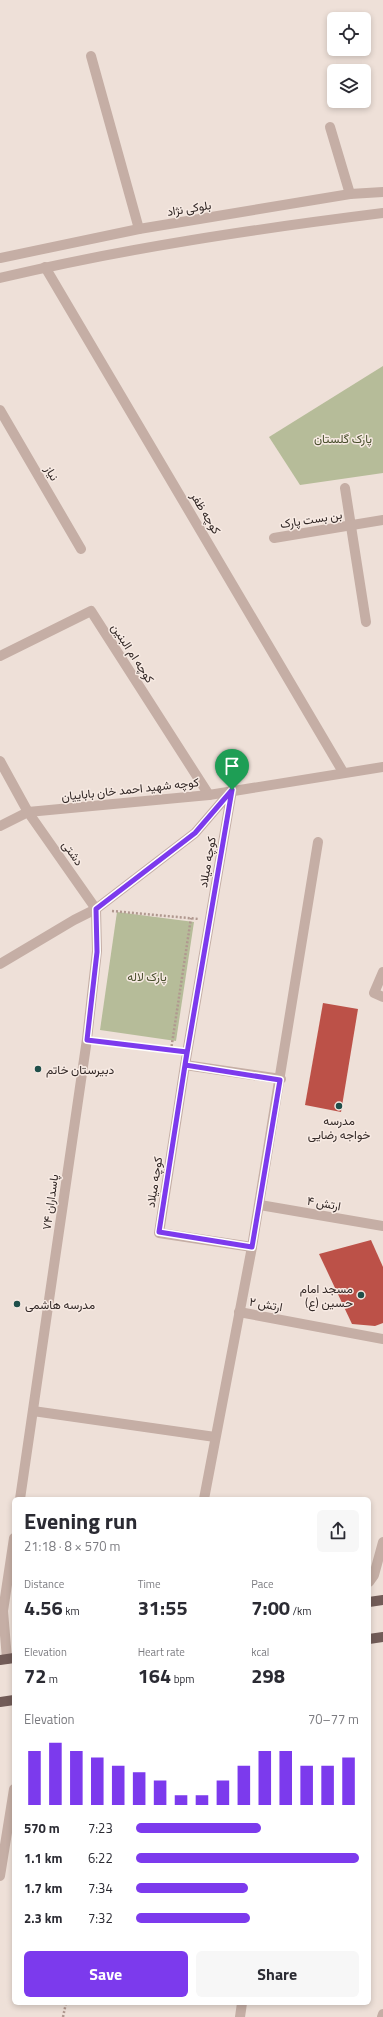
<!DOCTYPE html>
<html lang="en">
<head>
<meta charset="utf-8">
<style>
	body { margin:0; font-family:"Titillium Web",Vazirmatn,sans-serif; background:#f7f7f7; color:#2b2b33; height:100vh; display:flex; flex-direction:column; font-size:15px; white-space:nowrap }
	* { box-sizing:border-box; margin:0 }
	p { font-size:13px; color:#7c7c81 }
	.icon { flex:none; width:22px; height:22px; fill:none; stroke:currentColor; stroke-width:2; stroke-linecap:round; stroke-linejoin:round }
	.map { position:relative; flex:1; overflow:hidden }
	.panel { position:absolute; left:12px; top:1497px; width:359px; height:508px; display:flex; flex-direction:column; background:#fff; border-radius:6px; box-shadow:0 2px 6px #0003 }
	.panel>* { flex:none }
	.controls { position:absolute; left:327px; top:12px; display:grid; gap:8px }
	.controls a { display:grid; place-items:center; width:44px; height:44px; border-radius:6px; background:#fff; box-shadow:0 2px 6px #0003; font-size:20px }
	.pin { position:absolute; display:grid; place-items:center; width:34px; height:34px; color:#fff; margin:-41px -17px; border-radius:50% 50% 50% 0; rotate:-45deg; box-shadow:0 0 4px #0007 }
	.pin .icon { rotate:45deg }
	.round { display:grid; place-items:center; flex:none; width:42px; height:42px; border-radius:6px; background:#f7f7f7 }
	.summary { display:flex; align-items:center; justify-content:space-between; height:68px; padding:0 12px }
	h1 { font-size:22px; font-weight:700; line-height:30px }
	.figures { display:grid; grid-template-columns:repeat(3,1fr); gap:6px; height:68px; padding:4px 12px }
	.figures div { display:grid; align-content:center }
	.figures b { font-size:20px; font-weight:700 }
	.figures small { font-size:11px; font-weight:400 }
	.figures p { font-size:11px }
	.chart { height:112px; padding:8px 12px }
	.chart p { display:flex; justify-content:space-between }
	.chart svg { width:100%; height:72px; margin-top:4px; stroke:#7c3aed; stroke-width:6 }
	.action { display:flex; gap:8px; margin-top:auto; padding:8px 12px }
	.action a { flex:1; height:46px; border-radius:6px; background:#7c3aed; color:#fff; font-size:16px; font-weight:700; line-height:46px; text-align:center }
	.action a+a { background:#f7f7f7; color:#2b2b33 }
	ul { padding:0 12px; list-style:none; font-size:13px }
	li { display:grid; grid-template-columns:64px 48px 1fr; align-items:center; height:30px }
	li i { height:10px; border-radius:5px; background:#7c3aed }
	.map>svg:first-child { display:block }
	.green { fill:#b6bc99 }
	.building { fill:#bc5148 }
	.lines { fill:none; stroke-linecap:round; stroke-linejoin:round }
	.path { stroke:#b0988f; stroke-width:2.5; stroke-dasharray:2 2; stroke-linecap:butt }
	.minor { stroke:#c5aea5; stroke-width:10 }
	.major { stroke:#725c58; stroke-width:10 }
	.route-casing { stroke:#fff; stroke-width:8 }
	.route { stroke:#7c3aed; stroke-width:5 }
	.poi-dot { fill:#1f4f4a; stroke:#f7eae3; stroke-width:1.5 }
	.labels { text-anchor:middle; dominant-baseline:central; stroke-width:3; stroke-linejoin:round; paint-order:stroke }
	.street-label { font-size:12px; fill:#312725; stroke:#f7eae3 }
	.park-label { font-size:12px; fill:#474d2b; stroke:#f7eae3 }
	.poi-label { font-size:12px; fill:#312725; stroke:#f7eae3; text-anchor:start }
</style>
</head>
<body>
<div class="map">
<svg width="383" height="2017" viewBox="0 0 383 2017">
	<rect width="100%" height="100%" fill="#eee0d8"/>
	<g class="green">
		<path d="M383,366V473L300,485L269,437Z"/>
		<path d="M117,912L194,922L176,1041L100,1030Z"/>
	</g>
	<g class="building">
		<path d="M323,1003L358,1009L341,1112L305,1105Z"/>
		<path d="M371,1240L383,1267V1323L375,1326L352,1324L319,1254Z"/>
	</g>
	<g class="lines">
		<g class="path">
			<path d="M112,911L199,919"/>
			<path d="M99,1041L177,1051"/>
			<path d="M171,1050L191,918"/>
			<path d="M63,2017L66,2003"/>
		</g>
		<g class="minor">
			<path d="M91,56L139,229"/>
			<path d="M330,127L350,194"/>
			<path d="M0,258L139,229L350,194L383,192"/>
			<path d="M45,267L343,772"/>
			<path d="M0,278C126,248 255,229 383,213"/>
			<path d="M0,410L81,549"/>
			<path d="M345,488L366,622"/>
			<path d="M274,538L383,520"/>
			<path d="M0,656L91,611L209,795"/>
			<path d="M0,761L28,812L96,909"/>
			<path d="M0,826L28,812L209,795L383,767"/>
			<path d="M0,964L74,920L96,909L195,833L232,790"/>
			<path d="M383,972L374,993L383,997"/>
			<path d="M185,1065L281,1079"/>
			<path d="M260,1205L383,1226"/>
			<path d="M252,1247L318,842"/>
			<path d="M239,1312L383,1339"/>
			<path d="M33,1411L215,1437"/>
			<path d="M20,1499L87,1039L97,951L96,909"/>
			<path d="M204,1499L252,1247L159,1233L185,1065L232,790"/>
			<path d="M369,1582L374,1575L383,1542"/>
			<path d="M7,1659L3,1611L14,1538"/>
			<path d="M0,1876L14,1789"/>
			<path d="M240,2017L242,2003"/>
			<path d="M382,2017L383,2014"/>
		</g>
		<g class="major">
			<path d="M369,1602L383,1600"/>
			<path d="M369,1639L383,1637"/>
			<path d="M0,1660L14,1658"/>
			<path d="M0,1702L14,1700"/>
		</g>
	</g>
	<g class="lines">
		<defs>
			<path id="route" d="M232,790L195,833L96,909L97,952L87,1040L187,1052L185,1065L159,1232L252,1247L280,1080L185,1065L232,790"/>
		</defs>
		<use href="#route" class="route-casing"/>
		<use href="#route" class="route"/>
	</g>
	<g class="poi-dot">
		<circle cx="38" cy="1069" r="4"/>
		<circle cx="339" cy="1106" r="4"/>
		<circle cx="361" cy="1295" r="4"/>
		<circle cx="17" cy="1304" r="4"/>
	</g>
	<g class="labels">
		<g class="street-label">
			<text transform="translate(189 208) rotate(-9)">بلوکی نژاد</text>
			<text transform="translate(52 473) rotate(60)">نیاز</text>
			<text transform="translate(206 513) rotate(59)">کوچه ظفر</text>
			<text transform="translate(311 519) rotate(-9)">بن بست پارک</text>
			<text transform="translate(133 653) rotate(57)">کوچه ام البنین</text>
			<text transform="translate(130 789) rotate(-6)">کوچه شهید احمد خان باباییان</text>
			<text transform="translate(73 853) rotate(55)">دشتی</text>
			<text transform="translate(207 862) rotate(-80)">کوچه میلاد</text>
			<text transform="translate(154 1182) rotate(-81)">کوچه میلاد</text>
			<text transform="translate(50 1202) rotate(-82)">پاسداران ۷۴</text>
			<text transform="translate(324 1203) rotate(10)">ارتش ۴</text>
			<text transform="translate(266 1304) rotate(10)">ارتش ۲</text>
		</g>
		<g class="park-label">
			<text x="343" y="438">پارک گلستان</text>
			<text x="147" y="976">پارک لاله</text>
		</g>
		<g class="poi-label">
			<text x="46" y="1069">دبیرستان خاتم</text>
			<text x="339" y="1120" text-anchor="middle">مدرسه<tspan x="339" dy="14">خواجه رضایی</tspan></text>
			<text x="353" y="1288" text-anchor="end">مسجد امام<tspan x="353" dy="14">حسین (ع)</tspan></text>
			<text x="25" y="1304">مدرسه هاشمی</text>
		</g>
	</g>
</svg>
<div class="controls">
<a><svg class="icon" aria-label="locate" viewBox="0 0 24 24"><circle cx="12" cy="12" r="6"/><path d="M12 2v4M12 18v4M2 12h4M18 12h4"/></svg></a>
<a><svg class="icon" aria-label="layers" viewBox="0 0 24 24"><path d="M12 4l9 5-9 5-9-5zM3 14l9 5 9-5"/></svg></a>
</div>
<div class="pin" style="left:232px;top:790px;background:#1e9e55"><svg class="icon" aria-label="arrive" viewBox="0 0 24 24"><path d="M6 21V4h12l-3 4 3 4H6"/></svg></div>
<section class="panel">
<div class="summary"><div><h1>Evening run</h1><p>21:18 · 8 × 570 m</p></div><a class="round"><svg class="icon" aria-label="share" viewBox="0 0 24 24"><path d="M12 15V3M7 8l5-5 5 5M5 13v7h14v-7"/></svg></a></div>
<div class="figures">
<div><p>Distance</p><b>4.56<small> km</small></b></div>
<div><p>Time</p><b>31:55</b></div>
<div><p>Pace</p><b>7:00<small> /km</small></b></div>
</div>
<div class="figures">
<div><p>Elevation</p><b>72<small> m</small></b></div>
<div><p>Heart rate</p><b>164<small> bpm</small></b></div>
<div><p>kcal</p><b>298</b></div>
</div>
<div class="chart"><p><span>Elevation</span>70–77 m</p>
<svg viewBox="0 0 160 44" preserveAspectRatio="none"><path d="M5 44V11M15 44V6M25 44V11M35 44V15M45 44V20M55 44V24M65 44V29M75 44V38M85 44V38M95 44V29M105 44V20M115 44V11M125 44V11M135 44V20M145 44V20M155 44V15"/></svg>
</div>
<ul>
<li><b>570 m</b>7:23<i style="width:56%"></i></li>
<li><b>1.1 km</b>6:22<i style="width:100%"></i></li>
<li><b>1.7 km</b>7:34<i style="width:50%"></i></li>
<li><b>2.3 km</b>7:32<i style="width:51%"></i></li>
</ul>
<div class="action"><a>Save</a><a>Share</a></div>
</section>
</div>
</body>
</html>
